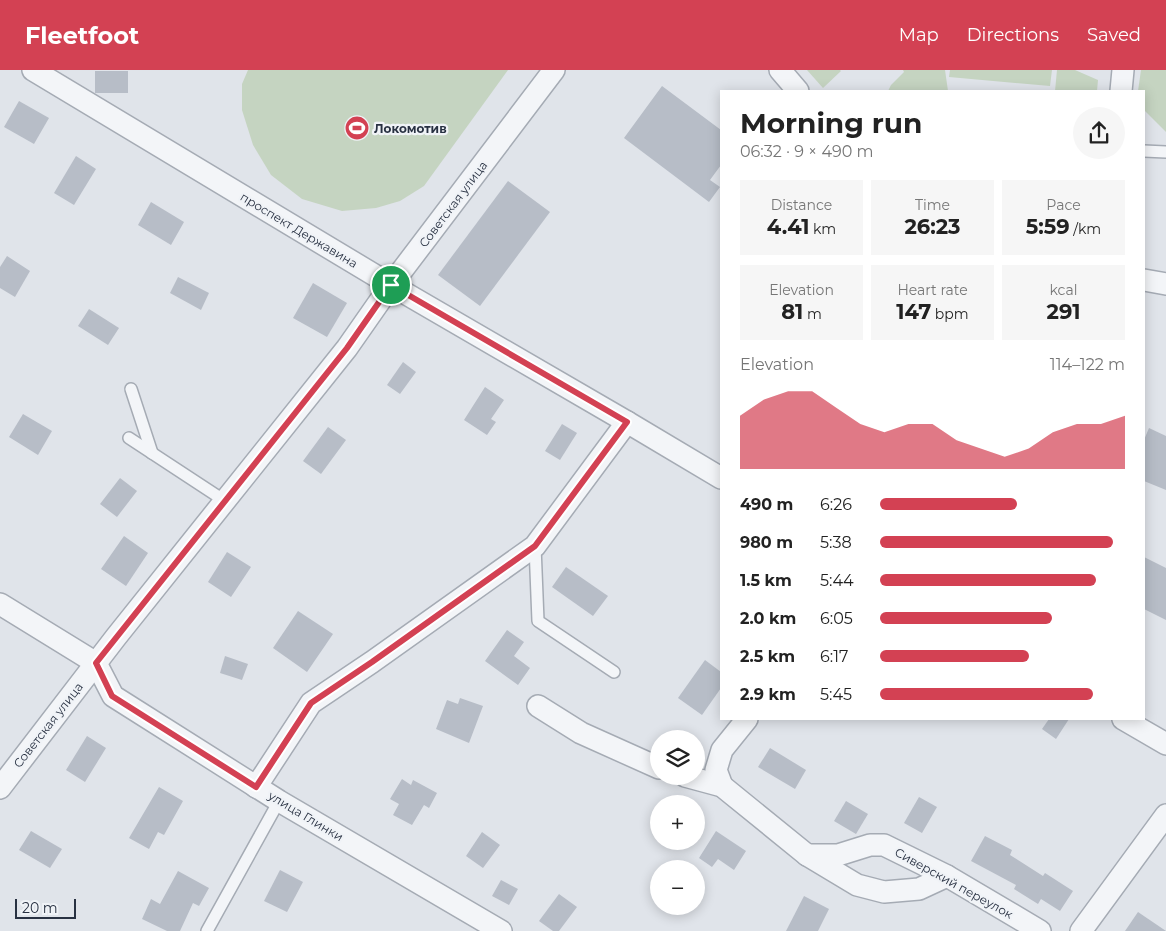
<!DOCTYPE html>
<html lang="en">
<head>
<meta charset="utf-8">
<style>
	body { margin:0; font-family:Montserrat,sans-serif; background:#f6f6f6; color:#222; height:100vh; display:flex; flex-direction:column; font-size:19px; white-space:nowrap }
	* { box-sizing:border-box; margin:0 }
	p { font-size:16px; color:#767676 }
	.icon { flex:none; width:28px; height:28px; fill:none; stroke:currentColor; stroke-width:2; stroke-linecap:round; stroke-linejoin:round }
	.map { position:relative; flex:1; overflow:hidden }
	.details { position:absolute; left:720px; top:20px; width:425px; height:630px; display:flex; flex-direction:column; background:#fff; border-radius:0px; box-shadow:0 2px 12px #0003 }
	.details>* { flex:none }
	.buttons { position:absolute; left:650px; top:660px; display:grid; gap:10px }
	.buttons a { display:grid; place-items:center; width:55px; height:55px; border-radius:50%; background:#fff; box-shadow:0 2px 12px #0003; font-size:25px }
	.scale { position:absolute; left:15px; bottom:12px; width:61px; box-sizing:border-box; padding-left:5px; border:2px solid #283142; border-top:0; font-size:14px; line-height:18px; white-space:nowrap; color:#283142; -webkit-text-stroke:4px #f0f3f7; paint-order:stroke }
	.pin { position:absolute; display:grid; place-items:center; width:42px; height:42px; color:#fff; margin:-21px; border:2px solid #fff; border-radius:50%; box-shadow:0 1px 5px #0007 }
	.round { display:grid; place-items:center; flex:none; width:52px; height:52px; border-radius:26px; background:#f6f6f6 }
	.headline { display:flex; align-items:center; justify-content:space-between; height:85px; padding:0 20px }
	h1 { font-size:28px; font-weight:700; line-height:38px }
	.metrics { display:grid; grid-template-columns:repeat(3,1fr); gap:8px; height:85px; padding:5px 20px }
	.metrics div { display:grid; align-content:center; border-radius:0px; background:#f6f6f6; text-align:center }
	.metrics b { font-size:21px; font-weight:700 }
	.metrics small { font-size:14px; font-weight:400 }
	.metrics p { font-size:14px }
	.chart { height:140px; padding:10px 20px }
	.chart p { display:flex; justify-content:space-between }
	.chart svg { width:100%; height:90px; margin-top:5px; fill:#d34153; opacity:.7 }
	ul { padding:0 20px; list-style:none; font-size:16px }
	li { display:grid; grid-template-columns:80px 60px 1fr; align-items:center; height:38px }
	li i { height:12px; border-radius:6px; background:#d34153 }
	header { display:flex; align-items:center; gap:30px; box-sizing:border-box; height:70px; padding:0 25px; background:#d34153; color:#fff }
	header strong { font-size:24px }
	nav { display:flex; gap:28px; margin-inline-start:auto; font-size:18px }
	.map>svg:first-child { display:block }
	.green { fill:#c5d4c1 }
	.building { fill:#b7bdc7 }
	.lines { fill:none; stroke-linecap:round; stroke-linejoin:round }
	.service-casing { stroke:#a5abb4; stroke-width:14 }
	.minor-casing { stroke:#a5abb4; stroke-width:24 }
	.service { stroke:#f3f5f8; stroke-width:11 }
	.minor { stroke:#f3f5f8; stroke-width:21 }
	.route-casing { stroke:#fff; stroke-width:10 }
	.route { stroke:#d34153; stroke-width:6 }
	.labels { text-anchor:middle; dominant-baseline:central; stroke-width:4.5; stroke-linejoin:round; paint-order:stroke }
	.poi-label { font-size:12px; font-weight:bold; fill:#283142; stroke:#f0f3f7; text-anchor:start }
	.street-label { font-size:12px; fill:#283142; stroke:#f0f3f7 }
</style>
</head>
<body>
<header>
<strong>Fleetfoot</strong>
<nav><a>Map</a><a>Directions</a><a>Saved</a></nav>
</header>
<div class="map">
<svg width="1166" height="861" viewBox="0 0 1166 861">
	<rect width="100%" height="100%" fill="#e0e4ea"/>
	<g class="green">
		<path d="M248,0H508L424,116L400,131L376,138L342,141L302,129L271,105L253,75L242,40V14Z"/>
		<path d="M807,0H840L841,1L823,18Z"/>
		<path d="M903,0H945L948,21H888L891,15L904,2Z"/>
		<path d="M950,0H1052L1050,16L949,7Z"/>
		<path d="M1057,0H1075L1098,10L1097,21H1055Z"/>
		<path d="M1141,0H1166V62L1144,40V21H1138Z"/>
	</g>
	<g class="building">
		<rect x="95" y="1" width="33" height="22"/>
		<path d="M662,16L721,60V95L710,110L720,117L709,132L624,68Z"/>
		<path d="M19,31L49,48L34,74L4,57Z"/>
		<path d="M76,86L96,99L74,135L54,123Z"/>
		<path d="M508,111L550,142L480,236L438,205Z"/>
		<path d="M151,132L184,152L171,175L138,155Z"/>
		<path d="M7,186L30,201L15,227L0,218V197Z"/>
		<path d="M178,207L209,223L201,240L170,223Z"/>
		<path d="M313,213L347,233L327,267L293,248Z"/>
		<path d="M89,239L119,258L108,275L78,256Z"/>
		<path d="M403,292L416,302L400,324L387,315Z"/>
		<path d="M485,317L504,330L491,349L496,352L487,365L464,350Z"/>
		<path d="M23,344L52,361L38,385L9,367Z"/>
		<path d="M562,354L577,363L560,390L545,381Z"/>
		<path d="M328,357L346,370L321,404L303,391Z"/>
		<path d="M1149,358L1166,366V420L1144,411V370Z"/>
		<path d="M120,408L137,421L117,447L100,434Z"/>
		<path d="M124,466L148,483L126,516L101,499Z"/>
		<path d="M227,482L251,497L231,527L208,512Z"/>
		<path d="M1144,487L1166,498V550L1144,539Z"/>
		<path d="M566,497L608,526L593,546L552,517Z"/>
		<path d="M298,541L333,564L307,602L273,578Z"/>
		<path d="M507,560L524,572L514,586L530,598L518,615L485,591Z"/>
		<path d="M225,586L248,594L242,610L220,603Z"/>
		<path d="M705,590L721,602V618L702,645L678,628Z"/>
		<path d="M460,628L483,636L469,673L436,659L447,630L458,634Z"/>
		<path d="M1049,649H1069L1056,669L1042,659Z"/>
		<path d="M87,666L106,678L85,712L66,700Z"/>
		<path d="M770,678L806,700L795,719L758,697Z"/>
		<path d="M402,709L411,715L413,710L437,723L429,738L424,735L412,755L393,745L399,734L390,729Z"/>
		<path d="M159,717L183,731L164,765L158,762L149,779L129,768Z"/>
		<path d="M919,727L937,737L922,763L904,753Z"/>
		<path d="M846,731L868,744L856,764L834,751Z"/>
		<path d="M31,761L62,779L50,798L19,780Z"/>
		<path d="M716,761L746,781L734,800L718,789L712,797L699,788Z"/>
		<path d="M482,762L500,775L483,798L466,786Z"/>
		<path d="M985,766L1012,780L1010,785L1043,806L1045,803L1073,821L1060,841L1041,829L1038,834L1014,819L1016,815L971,791Z"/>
		<path d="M280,800L303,812L287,842L264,831Z"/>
		<path d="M178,801L209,818L199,836L193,833L180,861H167L142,849L151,829L160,834Z"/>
		<path d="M501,810L518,819L509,835L492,826Z"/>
		<path d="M559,824L577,837L559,861H553L539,851Z"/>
		<path d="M804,826L829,839L818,861H786Z"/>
		<path d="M1138,842L1166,861H1125Z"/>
	</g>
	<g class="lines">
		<defs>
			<g id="service">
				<path d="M1144,81L1166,82"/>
				<path d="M131,319L152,383"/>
				<path d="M129,368L225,431"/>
				<path d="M535,476L538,551L614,602"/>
				<path d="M207,861L279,731"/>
			</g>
			<g id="minor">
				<path d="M33,0L391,215L627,352L721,408"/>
				<path d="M780,0L798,21"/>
				<path d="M1121,21L1123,0"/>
				<path d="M1144,210L1166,214"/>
				<path d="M0,534L96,593L113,626L279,731L501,861"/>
				<path d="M538,636L581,663L659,698"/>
				<path d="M1123,649L1166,674"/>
				<path d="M685,706L722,716L807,785L857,815L884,822L919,819L947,806"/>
				<path d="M722,716L716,700L722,680L747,649"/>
				<path d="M256,717L311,633L372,592L535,476L627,352"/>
				<path d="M0,718L116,567L347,278L391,215L554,0"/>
				<path d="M807,785H838L870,775H884L947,806L1040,861"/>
				<path d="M1081,861L1166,745"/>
			</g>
		</defs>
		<use href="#service" class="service-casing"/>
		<use href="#minor" class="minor-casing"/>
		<use href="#service" class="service"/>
		<use href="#minor" class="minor"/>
	</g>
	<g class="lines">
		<defs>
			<path id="route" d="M391,215L627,352L535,476L372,592L311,633L256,717L112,626L96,593L347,278Z"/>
		</defs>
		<use href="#route" class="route-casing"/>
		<use href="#route" class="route"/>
	</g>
	<defs>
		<symbol id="stadium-disc" viewBox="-11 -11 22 22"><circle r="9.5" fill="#d34153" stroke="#f0f3f7"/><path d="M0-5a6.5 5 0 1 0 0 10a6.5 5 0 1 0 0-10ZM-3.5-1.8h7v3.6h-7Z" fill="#fff"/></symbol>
	</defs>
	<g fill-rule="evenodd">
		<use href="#stadium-disc" x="343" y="44" width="28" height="28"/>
	</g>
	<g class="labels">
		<g class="poi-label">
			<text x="374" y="58">Локомотив</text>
		</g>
		<g class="street-label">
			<text transform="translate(453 134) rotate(-53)">Советская улица</text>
			<text transform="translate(299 160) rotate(31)">проспект Державина</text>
			<text transform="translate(48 655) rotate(-52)">Советская улица</text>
			<text transform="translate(306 746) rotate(31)">улица Глинки</text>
			<text transform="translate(954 813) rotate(29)">Сиверский переулок</text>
		</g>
	</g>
</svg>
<div class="buttons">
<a><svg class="icon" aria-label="layers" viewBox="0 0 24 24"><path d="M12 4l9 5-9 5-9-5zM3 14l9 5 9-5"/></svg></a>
<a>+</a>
<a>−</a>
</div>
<div class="scale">20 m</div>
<div class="pin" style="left:391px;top:215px;background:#1e9e55"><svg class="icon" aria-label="arrive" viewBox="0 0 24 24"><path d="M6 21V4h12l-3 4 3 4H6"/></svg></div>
<section class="details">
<div class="headline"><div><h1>Morning run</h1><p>06:32 · 9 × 490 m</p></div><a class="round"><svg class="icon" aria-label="share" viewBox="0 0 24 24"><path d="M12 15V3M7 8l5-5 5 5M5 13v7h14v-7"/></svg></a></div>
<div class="metrics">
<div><p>Distance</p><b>4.41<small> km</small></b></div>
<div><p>Time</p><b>26:23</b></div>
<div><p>Pace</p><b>5:59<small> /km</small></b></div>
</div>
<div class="metrics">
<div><p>Elevation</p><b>81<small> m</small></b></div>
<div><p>Heart rate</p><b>147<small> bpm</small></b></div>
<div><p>kcal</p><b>291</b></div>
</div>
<div class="chart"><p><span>Elevation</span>114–122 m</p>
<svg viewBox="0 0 160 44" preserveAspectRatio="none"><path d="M0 44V18L10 10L20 6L30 6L40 14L50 22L60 26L70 22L80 22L90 30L100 34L110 38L120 34L130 26L140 22L150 22L160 18V44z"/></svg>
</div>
<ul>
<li><b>490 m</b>6:26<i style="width:56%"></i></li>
<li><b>980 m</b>5:38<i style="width:95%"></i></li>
<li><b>1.5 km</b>5:44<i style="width:88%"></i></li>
<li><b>2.0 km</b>6:05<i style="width:70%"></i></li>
<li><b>2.5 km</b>6:17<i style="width:61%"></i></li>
<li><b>2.9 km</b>5:45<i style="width:87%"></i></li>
</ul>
</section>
</div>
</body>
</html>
